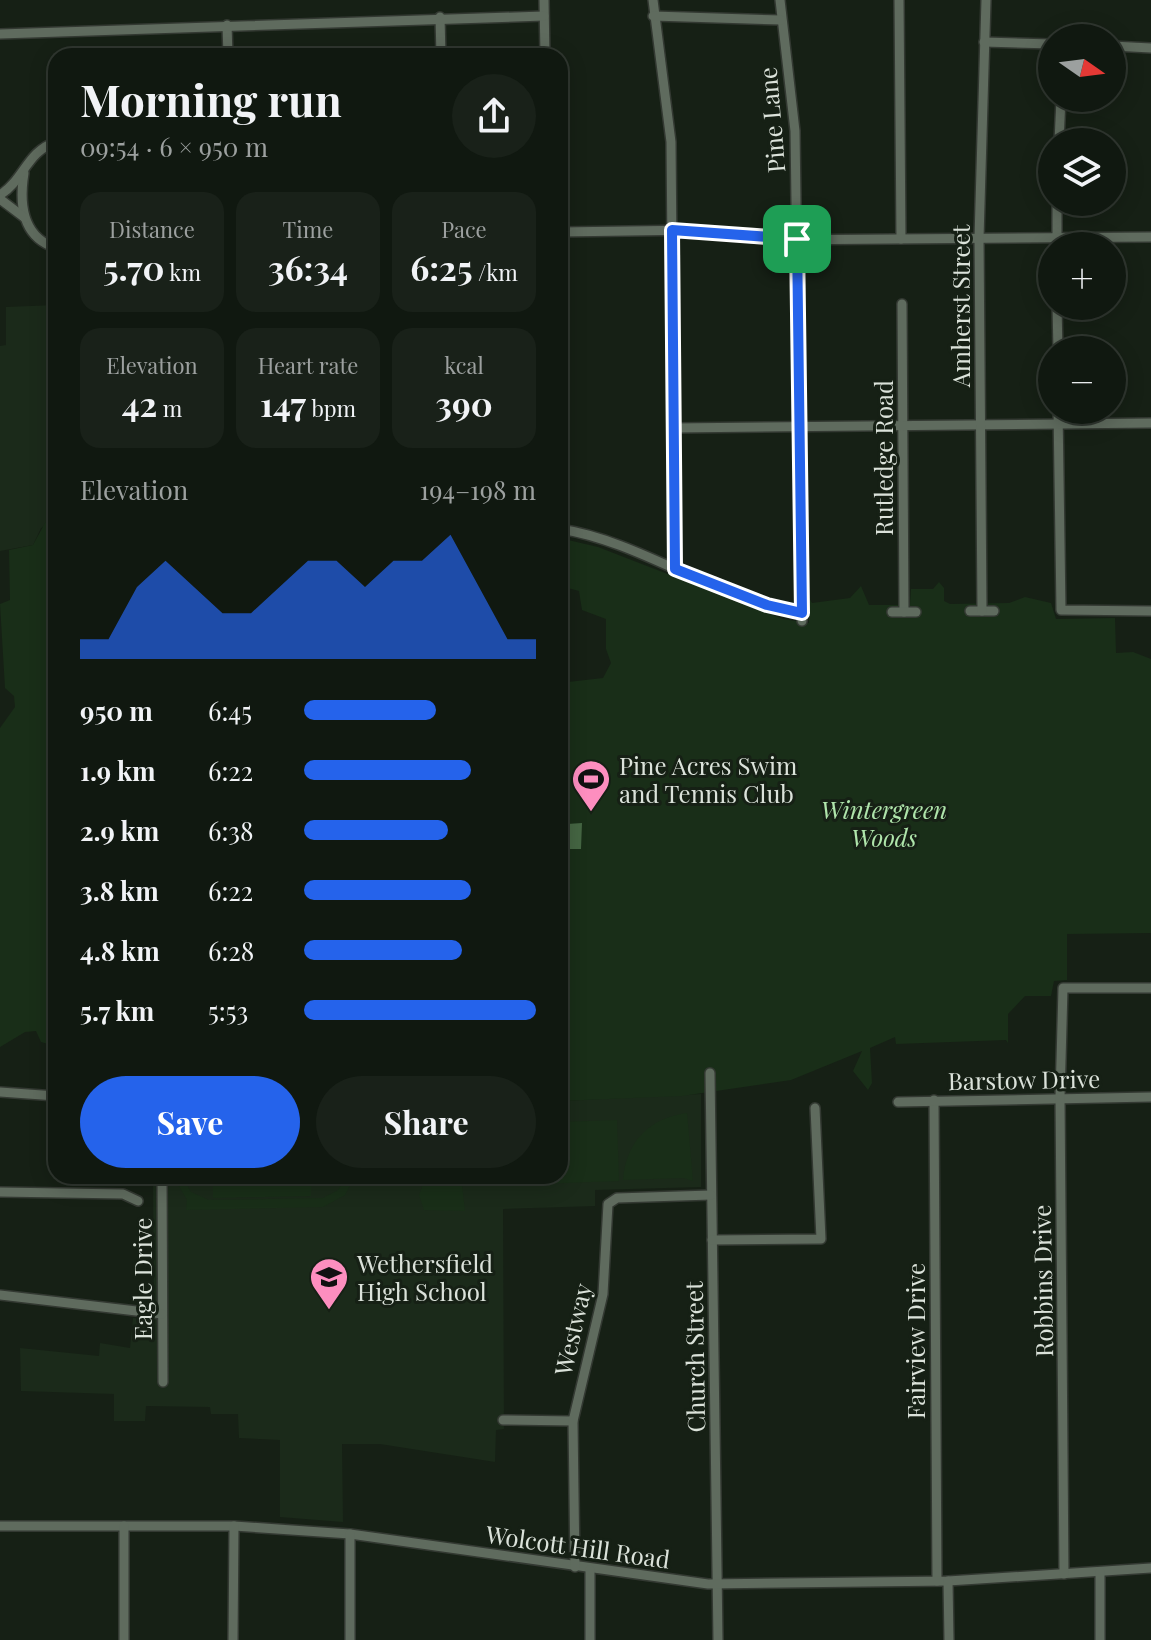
<!DOCTYPE html>
<html lang="en">
<head>
<meta charset="utf-8">
<style>
	body { margin:0; font-family:"Playfair Display",serif; background:#192119; color:#f1f3f6; height:100vh; display:flex; flex-direction:column; font-size:30px; white-space:nowrap }
	* { box-sizing:border-box; margin:0 }
	p { font-size:26px; color:#9ca09f }
	.icon { flex:none; width:44px; height:44px; fill:none; stroke:currentColor; stroke-width:2; stroke-linecap:round; stroke-linejoin:round }
	.map { position:relative; flex:1; overflow:hidden }
	.drawer { position:absolute; left:48px; top:48px; width:520px; height:1136px; display:flex; flex-direction:column; background:#101810; border-radius:24px; box-shadow:0 4px 20px #0003,0 0 0 2px #303730 }
	.drawer>* { flex:none }
	.needle { width:52px; rotate:104deg }
	.fabs { position:absolute; left:1038px; top:24px; display:grid; gap:16px }
	.fabs a { display:grid; place-items:center; width:88px; height:88px; border-radius:50%; background:#101810; box-shadow:0 4px 20px #0003,0 0 0 2px #303730; font-size:40px }
	.pin { position:absolute; display:grid; place-items:center; width:68px; height:68px; color:#fff; margin:-34px; border-radius:16px; box-shadow:0 4px 12px #0006 }
	.round { display:grid; place-items:center; flex:none; width:84px; height:84px; border-radius:42px; background:#192119 }
	.summary { display:flex; align-items:center; justify-content:space-between; height:136px; padding:0 32px }
	h1 { font-size:44px; font-weight:700; line-height:60px }
	.metrics { display:grid; grid-template-columns:repeat(3,1fr); gap:12px; height:136px; padding:8px 32px }
	.metrics div { display:grid; align-content:center; border-radius:20px; background:#192119; text-align:center }
	.metrics b { font-size:34px; font-weight:700 }
	.metrics small { font-size:22px; font-weight:400 }
	.metrics p { font-size:22px }
	.chart { height:224px; padding:16px 32px }
	.chart p { display:flex; justify-content:space-between }
	.chart svg { width:100%; height:144px; margin-top:8px; fill:#2563eb; opacity:.7 }
	.primary-button { display:flex; gap:16px; margin-top:auto; padding:16px 32px }
	.primary-button a { flex:1; height:92px; border-radius:48px; background:#2563eb; color:#fff; font-size:32px; font-weight:700; line-height:92px; text-align:center }
	.primary-button a+a { background:#192119; color:#f1f3f6 }
	ul { padding:0 32px; list-style:none; font-size:26px }
	li { display:grid; grid-template-columns:128px 96px 1fr; align-items:center; height:60px }
	li i { height:20px; border-radius:10px; background:#2563eb }
	.map>svg:first-child { display:block }
	.built { fill:#1b2a1a }
	.green { fill:#192e18 }
	.water { fill:#456643 }
	.lines { fill:none; stroke-linecap:round; stroke-linejoin:round }
	.minor-casing { stroke:#333932; stroke-width:12 }
	.minor { stroke:#5f6b5e; stroke-width:9 }
	.route-casing { stroke:#fff; stroke-width:16 }
	.route { stroke:#2563eb; stroke-width:10 }
	.labels { text-anchor:middle; dominant-baseline:central; stroke-width:6; stroke-linejoin:round; paint-order:stroke }
	.street-label { font-size:24px; fill:#dbe2da; stroke:#162015 }
	.poi-label { font-size:24px; fill:#dbe2da; stroke:#162015; text-anchor:start }
	.park-label { font-size:24px; font-style:italic; fill:#afe5ab; stroke:#162015 }
</style>
</head>
<body>
<div class="map">
<svg width="1151" height="1640" viewBox="0 0 1151 1640">
	<rect width="100%" height="100%" fill="#162015"/>
	<g class="built">
		<path d="M56,305V520L41,528L33,545L0,551V346L6,345V307Z"/>
		<path d="M701,1094V1187L595,1190V1206L503,1209L504,1429L496,1430L495,1462L380,1444H342L343,1522L280,1517V1440L239,1438L238,1414H211L210,1407L146,1406L145,1421H114V1394L21,1391L20,1348L99,1356L100,1343L130,1348L133,1318L154,1320L153,1176H560V1101Z"/>
	</g>
	<g class="green">
		<path d="M56,520V1030L51,1031L48,1044L41,1042L36,1031L25,1032L0,1047V728L15,707L14,696L5,688L0,604L10,600L9,550L33,545L45,523Z"/>
		<path d="M568,540L598,547L783,619L809,623V598L812,603L850,598L861,586L869,605H910L911,589H933L939,582L944,588V601L950,604L1009,603L1025,597L1051,603L1056,619L1115,618L1116,653L1133,652L1151,659V933L1067,934V980L1054,981L1051,996H1025L1008,1014V1043L1006,1040L896,1044L895,1037L870,1048L872,1083L868,1090L853,1071L862,1051L791,1080L682,1096L560,1101V638L568,682L603,678L611,663L606,649V619L582,610L579,591L560,586V544Z"/>
		<path d="M687,1113L693,1181L684,1178L623,1180C626,1142 649,1118 687,1113Z"/>
		<path d="M617,1120L619,1181L506,1185V1176H560V1122Z"/>
		<path d="M173,1176H182L191,1192L209,1200L323,1198L338,1190L346,1176H355L345,1195L323,1207L186,1210L187,1200Z"/>
		<path d="M213,1176H311V1196L213,1198Z"/>
		<path d="M426,1176H461L465,1211L424,1210L419,1195Z"/>
	</g>
	<path class="water" d="M582,823L581,849H560V839L567,838V824Z"/>
	<g class="lines">
		<defs>
			<g id="minor">
				<path d="M544,0L545,56"/>
				<path d="M653,0L671,142L675,569"/>
				<path d="M780,0L795,131L802,621"/>
				<path d="M899,0L901,239"/>
				<path d="M653,16L781,20"/>
				<path d="M440,17L441,56"/>
				<path d="M227,25L228,56"/>
				<path d="M0,34L544,16"/>
				<path d="M984,42L1052,44"/>
				<path d="M1112,46L1151,48"/>
				<path d="M1059,142L1061,98"/>
				<path d="M24,173C19,204 22,237 56,248"/>
				<path d="M0,195C24,180 27,151 56,142"/>
				<path d="M0,199L25,218"/>
				<path d="M1057,202V246"/>
				<path d="M560,232L696,230L769,240L1151,237"/>
				<path d="M902,304L904,612"/>
				<path d="M1057,306L1058,350"/>
				<path d="M1058,410L1061,610L1151,611"/>
				<path d="M674,428L1151,423"/>
				<path d="M560,529C644,542 717,601 802,613"/>
				<path d="M970,611H994"/>
				<path d="M982,611L979,238L986,0"/>
				<path d="M892,612H916"/>
				<path d="M710,1073L718,1640"/>
				<path d="M0,1092L56,1096"/>
				<path d="M934,1100L937,1581"/>
				<path d="M898,1102L1151,1097"/>
				<path d="M162,1176L163,1382"/>
				<path d="M0,1192L123,1194L138,1201"/>
				<path d="M712,1240L821,1239L815,1108"/>
				<path d="M0,1295L162,1314"/>
				<path d="M503,1420L573,1421"/>
				<path d="M0,1526H234L350,1534L708,1584L948,1581L1151,1568"/>
				<path d="M124,1526V1640"/>
				<path d="M575,1567L573,1421L603,1294L608,1204L617,1198L711,1195"/>
				<path d="M590,1570V1640"/>
				<path d="M1064,1574L1060,1097L1063,988H1151"/>
				<path d="M948,1581L949,1640"/>
				<path d="M233,1640L234,1526"/>
				<path d="M350,1640V1534"/>
				<path d="M1100,1640V1572"/>
			</g>
		</defs>
		<use href="#minor" class="minor-casing"/>
		<use href="#minor" class="minor"/>
	</g>
	<g class="lines">
		<defs>
			<path id="route" d="M672,230L797,239L802,613L767,605L675,569Z"/>
		</defs>
		<use href="#route" class="route-casing"/>
		<use href="#route" class="route"/>
	</g>
	<defs>
		<symbol id="stadium-pin" viewBox="-11 -11 22 30"><path d="M0 17L-7.5 6A9.5 9.5 0 1 1 7.5 6Z" fill="#fd8ebf" stroke="#162015"/><path d="M0-5a6.5 5 0 1 0 0 10a6.5 5 0 1 0 0-10ZM-3.5-1.8h7v3.6h-7Z" fill="#111"/></symbol>
		<symbol id="school-pin" viewBox="-11 -11 22 30"><path d="M0 17L-7.5 6A9.5 9.5 0 1 1 7.5 6Z" fill="#fd8ebf" stroke="#162015"/><path d="M0-5L7-2L0 1L-7-2ZM-4 1L0 2.5L4 1V4Q0 6-4 4Z" fill="#111"/></symbol>
	</defs>
	<g fill-rule="evenodd">
		<use href="#stadium-pin" x="569" y="757" width="44" height="60"/>
		<use href="#school-pin" x="307" y="1255" width="44" height="60"/>
	</g>
	<g class="labels">
		<g class="street-label">
			<text transform="translate(771 120) rotate(-95)">Pine Lane</text>
			<text transform="translate(960 306) rotate(-90)">Amherst Street</text>
			<text transform="translate(883 458) rotate(-90)">Rutledge Road</text>
			<text transform="translate(1024 1079) rotate(-1)">Barstow Drive</text>
			<text transform="translate(142 1279) rotate(-90)">Eagle Drive</text>
			<text transform="translate(1042 1281) rotate(-91)">Robbins Drive</text>
			<text transform="translate(572 1329) rotate(-77)">Westway</text>
			<text transform="translate(915 1341) rotate(-90)">Fairview Drive</text>
			<text transform="translate(694 1357) rotate(-91)">Church Street</text>
			<text transform="translate(578 1546) rotate(8)">Wolcott Hill Road</text>
		</g>
		<g class="poi-label">
			<text x="619" y="765">Pine Acres Swim<tspan x="619" dy="28">and Tennis Club</tspan></text>
			<text x="357" y="1263">Wethersfield<tspan x="357" dy="28">High School</tspan></text>
		</g>
		<g class="park-label">
			<text x="884" y="809">Wintergreen<tspan x="884" dy="28">Woods</tspan></text>
		</g>
	</g>
</svg>
<div class="fabs">
<a><svg class="needle" viewBox="-14 -14 28 28"><path d="M0-13l5 13h-10z" fill="#e53935"/><path d="M0 13l5-13h-10z" fill="#9ca09f"/></svg></a>
<a><svg class="icon" aria-label="layers" viewBox="0 0 24 24"><path d="M12 4l9 5-9 5-9-5zM3 14l9 5 9-5"/></svg></a>
<a>+</a>
<a>−</a>
</div>
<div class="pin" style="left:797px;top:239px;background:#1e9e55"><svg class="icon" aria-label="arrive" viewBox="0 0 24 24"><path d="M6 21V4h12l-3 4 3 4H6"/></svg></div>
<section class="drawer">
<div class="summary"><div><h1>Morning run</h1><p>09:54 · 6 × 950 m</p></div><a class="round"><svg class="icon" aria-label="share" viewBox="0 0 24 24"><path d="M12 15V3M7 8l5-5 5 5M5 13v7h14v-7"/></svg></a></div>
<div class="metrics">
<div><p>Distance</p><b>5.70<small> km</small></b></div>
<div><p>Time</p><b>36:34</b></div>
<div><p>Pace</p><b>6:25<small> /km</small></b></div>
</div>
<div class="metrics">
<div><p>Elevation</p><b>42<small> m</small></b></div>
<div><p>Heart rate</p><b>147<small> bpm</small></b></div>
<div><p>kcal</p><b>390</b></div>
</div>
<div class="chart"><p><span>Elevation</span>194–198 m</p>
<svg viewBox="0 0 160 44" preserveAspectRatio="none"><path d="M0 44V38L10 38L20 22L30 14L40 22L50 30L60 30L70 22L80 14L90 14L100 22L110 14L120 14L130 6L140 22L150 38L160 38V44z"/></svg>
</div>
<ul>
<li><b>950 m</b>6:45<i style="width:57%"></i></li>
<li><b>1.9 km</b>6:22<i style="width:72%"></i></li>
<li><b>2.9 km</b>6:38<i style="width:62%"></i></li>
<li><b>3.8 km</b>6:22<i style="width:72%"></i></li>
<li><b>4.8 km</b>6:28<i style="width:68%"></i></li>
<li><b>5.7 km</b>5:53<i style="width:100%"></i></li>
</ul>
<div class="primary-button"><a>Save</a><a>Share</a></div>
</section>
</div>
</body>
</html>
